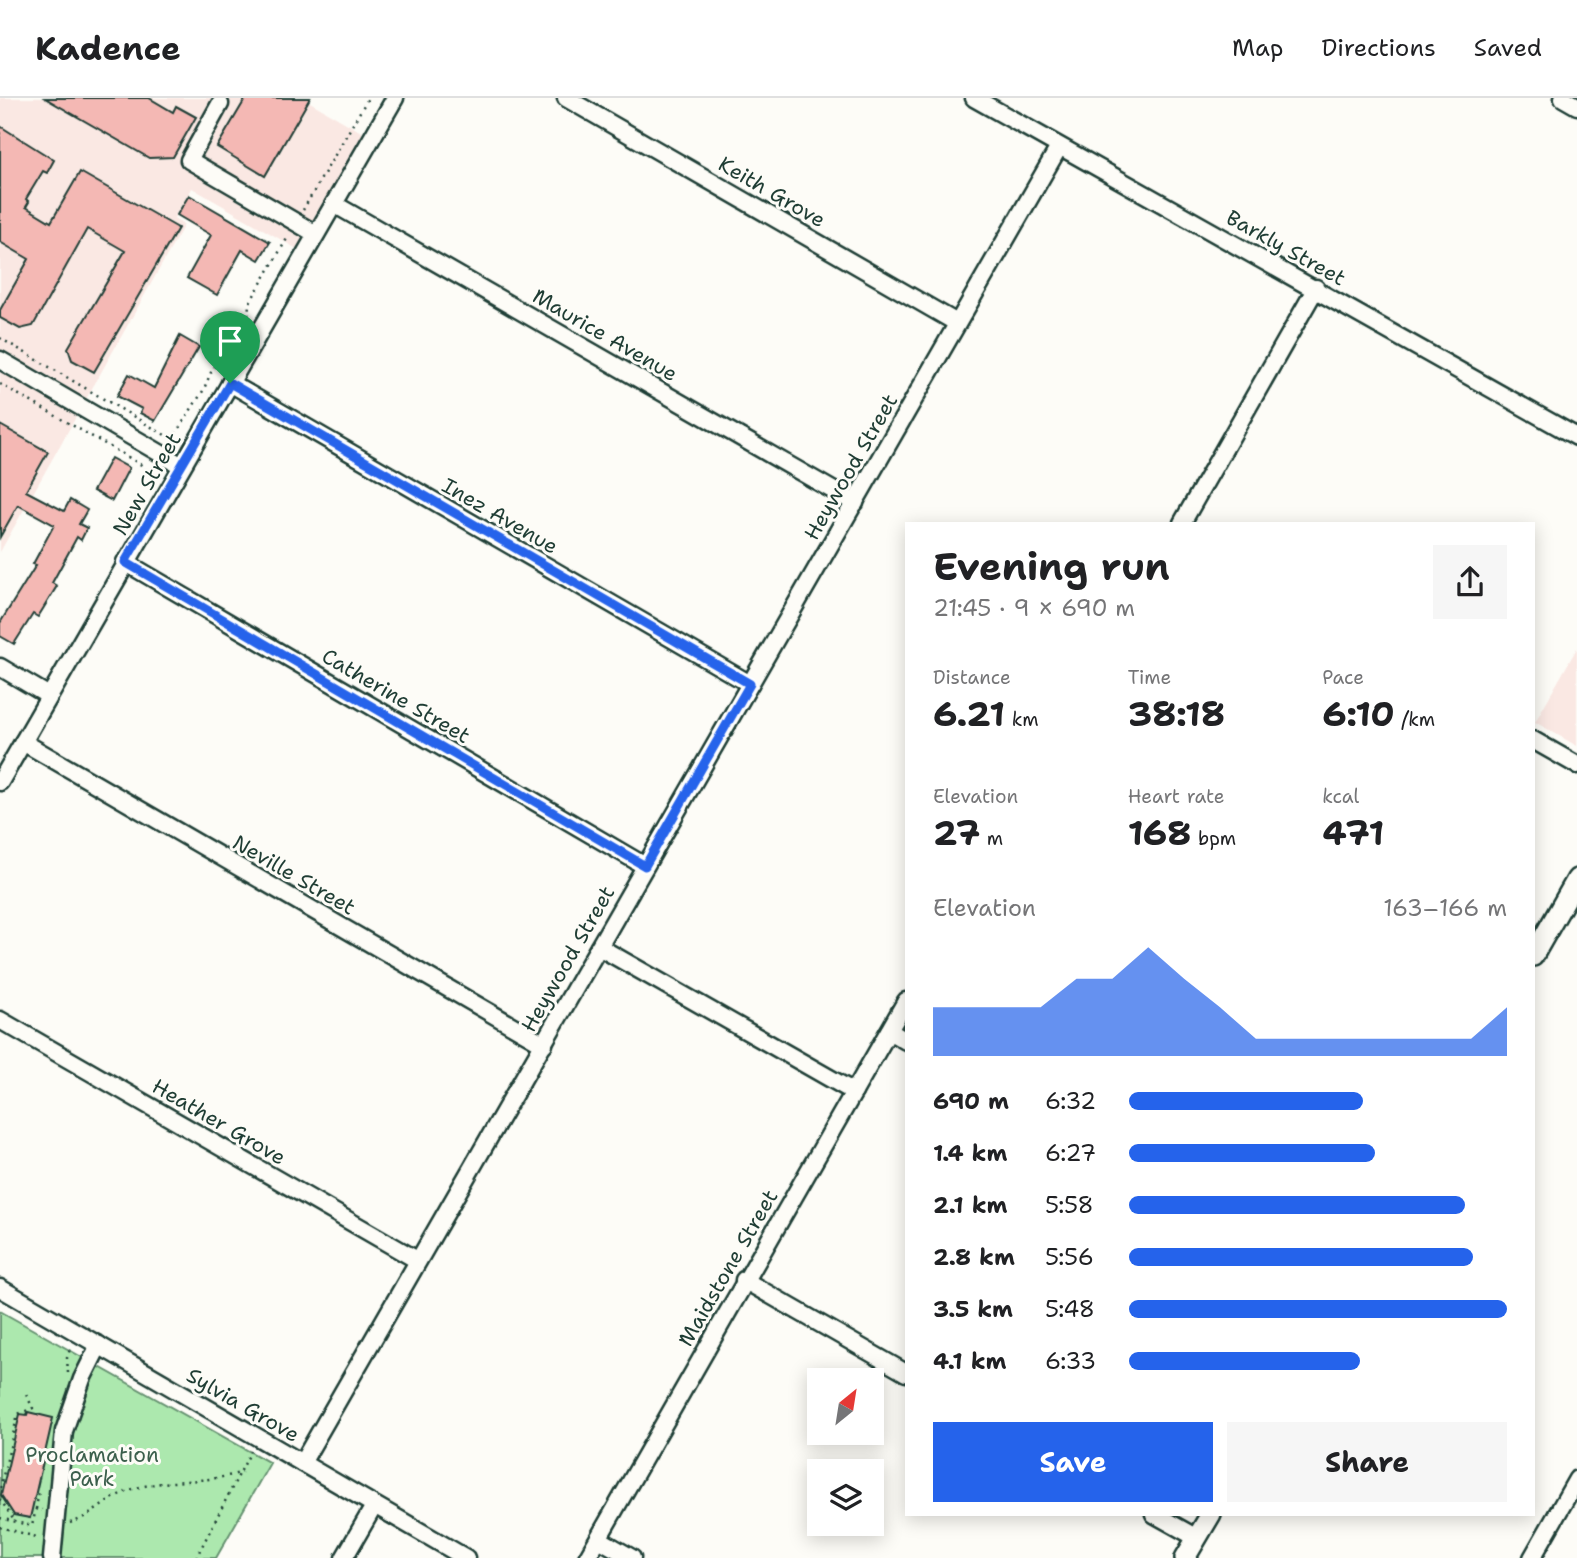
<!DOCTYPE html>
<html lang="en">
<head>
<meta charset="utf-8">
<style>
	body { margin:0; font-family:"Shantell Sans",sans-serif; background:#f6f6f6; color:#202124; height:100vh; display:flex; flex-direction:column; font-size:26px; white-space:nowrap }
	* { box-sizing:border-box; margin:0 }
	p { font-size:23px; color:#757577 }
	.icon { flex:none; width:38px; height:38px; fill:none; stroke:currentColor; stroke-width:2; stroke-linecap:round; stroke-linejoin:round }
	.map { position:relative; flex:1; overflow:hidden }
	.details { position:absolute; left:905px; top:424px; width:630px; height:994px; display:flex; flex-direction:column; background:#fff; border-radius:0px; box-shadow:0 4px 18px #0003 }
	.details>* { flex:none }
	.needle { width:46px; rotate:30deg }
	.tools { position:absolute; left:807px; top:1270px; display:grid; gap:14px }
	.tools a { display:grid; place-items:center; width:77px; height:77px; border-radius:0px; background:#fff; box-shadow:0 4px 18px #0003; font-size:35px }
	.pin { position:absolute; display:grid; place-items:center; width:60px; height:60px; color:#fff; margin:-72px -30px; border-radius:50% 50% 50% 0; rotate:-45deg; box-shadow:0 0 7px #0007 }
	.pin .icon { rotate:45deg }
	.round { display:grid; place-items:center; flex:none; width:74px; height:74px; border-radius:0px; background:#f6f6f6 }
	.overview { display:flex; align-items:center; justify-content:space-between; height:119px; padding:0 28px }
	h1 { font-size:38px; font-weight:700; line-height:52px }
	.metrics { display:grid; grid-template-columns:repeat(3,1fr); gap:10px; height:119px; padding:7px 28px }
	.metrics div { display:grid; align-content:center }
	.metrics b { font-size:35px; font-weight:700 }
	.metrics small { font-size:19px; font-weight:400 }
	.metrics p { font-size:19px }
	.chart { height:196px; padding:14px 28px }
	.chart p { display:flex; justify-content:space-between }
	.chart svg { width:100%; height:126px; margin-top:7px; fill:#2563eb; opacity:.7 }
	.button { display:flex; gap:14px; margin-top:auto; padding:14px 28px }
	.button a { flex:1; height:80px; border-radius:0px; background:#2563eb; color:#fff; font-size:28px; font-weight:700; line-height:80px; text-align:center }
	.button a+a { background:#f6f6f6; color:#202124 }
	ul { padding:0 28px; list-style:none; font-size:23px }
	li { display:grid; grid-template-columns:112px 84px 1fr; align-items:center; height:52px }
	li i { height:18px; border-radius:9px; background:#2563eb }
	header { display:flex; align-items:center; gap:42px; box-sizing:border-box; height:98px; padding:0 35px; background:#fff; border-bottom:2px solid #e0e0e0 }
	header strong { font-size:33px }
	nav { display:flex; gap:38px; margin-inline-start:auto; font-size:24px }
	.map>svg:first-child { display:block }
	.built { fill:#fae8e3 }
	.green { fill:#ace8ae; stroke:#669271; stroke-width:2 }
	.building { fill:#f4b8b4; stroke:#1f3d34; stroke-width:2 }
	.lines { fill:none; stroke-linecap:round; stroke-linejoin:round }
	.minor-casing { stroke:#1f3d34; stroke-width:21 }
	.major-casing { stroke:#1f3d34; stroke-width:24 }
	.path { stroke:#1f3d34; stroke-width:2.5; stroke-dasharray:2 5; stroke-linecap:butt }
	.minor { stroke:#fdfcf7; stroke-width:16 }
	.major { stroke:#fdfcf7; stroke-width:19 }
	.route-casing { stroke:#fff; stroke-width:14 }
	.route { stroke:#2563eb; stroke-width:9 }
	.labels { text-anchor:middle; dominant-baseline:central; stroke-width:6; stroke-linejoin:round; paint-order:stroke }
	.street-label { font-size:21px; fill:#1f3d34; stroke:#fdfcf7 }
	.park-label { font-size:21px; fill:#3b5f4c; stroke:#fdfcf7 }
</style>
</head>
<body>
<header>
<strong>Kadence</strong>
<nav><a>Map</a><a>Directions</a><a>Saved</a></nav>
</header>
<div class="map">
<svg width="1577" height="1460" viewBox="0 0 1577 1460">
	<rect width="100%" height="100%" fill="#fdfcf7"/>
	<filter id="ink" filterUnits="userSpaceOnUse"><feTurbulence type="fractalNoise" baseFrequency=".0143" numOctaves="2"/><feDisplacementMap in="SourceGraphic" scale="14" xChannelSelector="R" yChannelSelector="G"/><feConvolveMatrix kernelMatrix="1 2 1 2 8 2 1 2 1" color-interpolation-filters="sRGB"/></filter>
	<g filter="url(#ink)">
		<g class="built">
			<path d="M0,0H303L363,35L297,151L192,90L174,120L184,127L0,454Z"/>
			<path d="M1577,550V648L1535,624Z"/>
		</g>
		<path class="green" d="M0,1213L270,1365L216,1460H0Z"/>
		<g class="building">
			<path d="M45,0H149L173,14L176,8L196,19L173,59L149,60Z"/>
			<path d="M246,0H310L265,78L217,49Z"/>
			<path d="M0,28L54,62L47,75L43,73L26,101L29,104L26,109L51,124L80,74L178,130L94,274L72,262L68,250L125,153L87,131L33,228L20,231L0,220V212L29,161L0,144Z"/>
			<path d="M189,97L270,144L259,162L242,152L217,197L187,180L211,137L177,117Z"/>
			<path d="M180,238L199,249L155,323L140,315L142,311L117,298L129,276L154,290Z"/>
			<path d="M0,327L48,354L26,393L64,413L70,402L87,412L79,426L87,430L81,442L77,439L52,485L57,488L38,519L33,516L14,546L0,538V525L36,467L33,466L54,427L18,407L0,439Z"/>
			<path d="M111,360L129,370L112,403L93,393Z"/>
			<path d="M28,1314L53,1320L30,1420L14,1417L1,1397L20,1316L27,1317Z"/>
		</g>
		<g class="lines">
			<defs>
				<g id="minor">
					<path d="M566,0L957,225"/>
					<path d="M974,0L1577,339"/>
					<path d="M1563,0L1577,8"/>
					<path d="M220,6L189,62L316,136"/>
					<path d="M334,106L855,405"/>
					<path d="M0,262L182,368"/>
					<path d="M230,285L750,586"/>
					<path d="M1182,425L1316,190"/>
					<path d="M125,464L645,768"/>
					<path d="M0,569L49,598"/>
					<path d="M1533,642L1577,667"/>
					<path d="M23,644L544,946"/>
					<path d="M0,684L395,0"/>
					<path d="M599,849L854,994"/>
					<path d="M0,922L417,1162"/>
					<path d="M889,933L906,943"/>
					<path d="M744,1182L906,1275"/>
					<path d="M0,1190L466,1460"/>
					<path d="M302,1365L1059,49"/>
					<path d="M1154,1416L1197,1440"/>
					<path d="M599,1441L632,1460"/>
					<path d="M52,1460L64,1333L82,1281L99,1247"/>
					<path d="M344,1460L374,1408"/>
					<path d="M587,1460L906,903"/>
					<path d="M1532,1460L1577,1381"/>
				</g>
				<g id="major">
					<path d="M1533,858L1577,781"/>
					<path d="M1185,1460L1211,1416"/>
				</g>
			</defs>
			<use href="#minor" class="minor-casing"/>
			<use href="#major" class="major-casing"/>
			<g class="path">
				<path d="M303,112L368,0"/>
				<path d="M0,240L165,337L174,338L203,293L212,272L224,258L231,238L248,217L249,206L288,139"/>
				<path d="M0,286L140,366L151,377"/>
				<path d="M68,1275L67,1260L71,1248"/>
				<path d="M0,1390L18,1316L33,1310L24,1293"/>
				<path d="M0,1401L15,1424"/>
				<path d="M36,1411L39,1392"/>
				<path d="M0,1420L32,1428L36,1411L42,1412"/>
				<path d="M70,1425C94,1418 109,1398 133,1391C168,1380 207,1386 242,1374"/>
				<path d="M0,1429L40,1440"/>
				<path d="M196,1460L251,1353"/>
			</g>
			<use href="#minor" class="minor"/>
			<use href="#major" class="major"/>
		</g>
	</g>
	<g class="lines" filter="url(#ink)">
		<defs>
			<path id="route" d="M230,285L750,586L645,768L125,464Z"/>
		</defs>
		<use href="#route" class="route-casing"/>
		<use href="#route" class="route"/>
	</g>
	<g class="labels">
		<g class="street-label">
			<text transform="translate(772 94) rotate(30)">Keith Grove</text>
			<text transform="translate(1286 150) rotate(29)">Barkly Street</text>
			<text transform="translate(605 237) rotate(30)">Maurice Avenue</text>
			<text transform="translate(851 369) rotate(-60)">Heywood Street</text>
			<text transform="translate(147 386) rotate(-60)">New Street</text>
			<text transform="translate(500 418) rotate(30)">Inez Avenue</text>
			<text transform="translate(396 598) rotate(30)">Catherine Street</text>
			<text transform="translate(294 777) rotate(30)">Neville Street</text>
			<text transform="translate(568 861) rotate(-60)">Heywood Street</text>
			<text transform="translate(219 1024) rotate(30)">Heather Grove</text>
			<text transform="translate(728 1170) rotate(-60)">Maidstone Street</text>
			<text transform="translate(243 1307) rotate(30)">Sylvia Grove</text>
		</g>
		<g class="park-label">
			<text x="92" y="1357">Proclamation<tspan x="92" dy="24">Park</tspan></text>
		</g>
	</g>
</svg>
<div class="tools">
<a><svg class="needle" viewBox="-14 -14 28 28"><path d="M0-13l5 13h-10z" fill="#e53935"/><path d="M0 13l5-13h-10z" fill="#757577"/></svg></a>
<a><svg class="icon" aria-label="layers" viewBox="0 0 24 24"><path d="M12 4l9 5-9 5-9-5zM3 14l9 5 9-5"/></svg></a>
</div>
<div class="pin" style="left:230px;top:285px;background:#1e9e55"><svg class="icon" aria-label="arrive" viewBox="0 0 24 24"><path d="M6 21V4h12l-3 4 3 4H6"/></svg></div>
<section class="details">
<div class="overview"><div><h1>Evening run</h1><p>21:45 · 9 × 690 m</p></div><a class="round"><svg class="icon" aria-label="share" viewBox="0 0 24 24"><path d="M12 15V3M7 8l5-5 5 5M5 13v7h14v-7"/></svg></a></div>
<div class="metrics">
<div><p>Distance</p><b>6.21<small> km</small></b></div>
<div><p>Time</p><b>38:18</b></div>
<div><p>Pace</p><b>6:10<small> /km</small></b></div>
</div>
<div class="metrics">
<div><p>Elevation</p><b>27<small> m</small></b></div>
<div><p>Heart rate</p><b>168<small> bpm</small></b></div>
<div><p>kcal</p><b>471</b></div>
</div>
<div class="chart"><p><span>Elevation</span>163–166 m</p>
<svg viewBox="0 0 160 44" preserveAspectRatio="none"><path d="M0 44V27L10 27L20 27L30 27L40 17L50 17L60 6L70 17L80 27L90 38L100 38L110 38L120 38L130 38L140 38L150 38L160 27V44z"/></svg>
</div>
<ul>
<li><b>690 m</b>6:32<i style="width:62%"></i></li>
<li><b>1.4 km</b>6:27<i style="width:65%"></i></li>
<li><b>2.1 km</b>5:58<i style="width:89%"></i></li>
<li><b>2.8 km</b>5:56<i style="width:91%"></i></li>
<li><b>3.5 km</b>5:48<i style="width:100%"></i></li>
<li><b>4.1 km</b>6:33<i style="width:61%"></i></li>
</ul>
<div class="button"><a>Save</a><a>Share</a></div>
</section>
</div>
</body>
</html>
